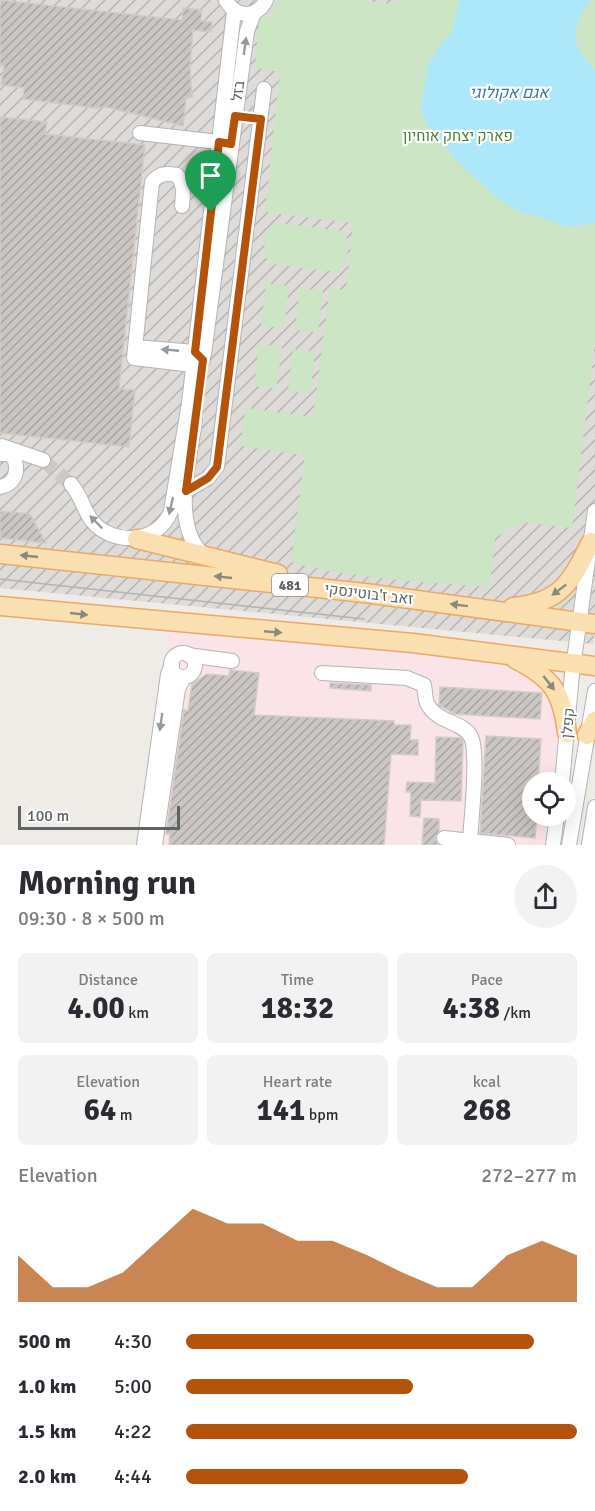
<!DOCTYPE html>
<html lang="en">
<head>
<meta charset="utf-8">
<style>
	body { margin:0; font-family:Signika,Heebo,sans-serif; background:#f2f2f3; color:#2b2b33; height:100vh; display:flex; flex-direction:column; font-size:22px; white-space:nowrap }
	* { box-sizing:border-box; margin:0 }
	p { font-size:20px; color:#7c7c81 }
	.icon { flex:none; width:33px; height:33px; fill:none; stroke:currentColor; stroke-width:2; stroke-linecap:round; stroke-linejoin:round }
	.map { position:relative; height:845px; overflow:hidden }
	.details { display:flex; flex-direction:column; background:#fff; flex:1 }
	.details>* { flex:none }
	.tools { position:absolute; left:522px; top:772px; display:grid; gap:12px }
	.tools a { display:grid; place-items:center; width:54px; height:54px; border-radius:50%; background:#fff; box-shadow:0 6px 24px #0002; font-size:30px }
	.scale { position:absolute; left:18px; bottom:15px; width:162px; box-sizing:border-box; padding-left:6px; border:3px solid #5e6366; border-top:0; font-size:16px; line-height:21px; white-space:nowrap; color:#5e6366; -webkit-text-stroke:4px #fff; paint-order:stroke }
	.pin { position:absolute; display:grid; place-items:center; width:51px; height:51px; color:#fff; margin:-62px -26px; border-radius:50% 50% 50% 0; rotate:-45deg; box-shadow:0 0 6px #0007 }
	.pin .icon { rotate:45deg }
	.round { display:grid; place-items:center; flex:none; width:63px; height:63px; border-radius:32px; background:#f2f2f3 }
	.headline { display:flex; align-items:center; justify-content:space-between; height:102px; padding:0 18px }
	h1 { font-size:33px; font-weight:700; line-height:45px }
	.metrics { display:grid; grid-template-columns:repeat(3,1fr); gap:9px; height:102px; padding:6px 18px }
	.metrics div { display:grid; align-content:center; border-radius:9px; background:#f2f2f3; text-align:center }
	.metrics b { font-size:30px; font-weight:700 }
	.metrics small { font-size:16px; font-weight:400 }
	.metrics p { font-size:16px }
	.chart { height:168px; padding:12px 18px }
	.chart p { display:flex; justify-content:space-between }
	.chart svg { width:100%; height:108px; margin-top:6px; fill:#b45309; opacity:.7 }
	ul { padding:0 18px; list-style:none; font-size:20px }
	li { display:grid; grid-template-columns:96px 72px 1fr; align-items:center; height:45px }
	li i { height:15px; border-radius:8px; background:#b45309 }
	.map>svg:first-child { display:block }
	.industrial { fill:url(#industrial-furrows) }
	.medical { fill:#fae4e7 }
	.green { fill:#cbe5c5 }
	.water { fill:#ace7fa }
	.building { fill:url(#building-hatch); stroke:#d3ccc5; stroke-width:1.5 }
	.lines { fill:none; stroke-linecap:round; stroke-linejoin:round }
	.minor-tunnel { stroke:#cbc9c6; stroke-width:14; stroke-dasharray:14 7; stroke-linecap:butt }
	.minor-casing { stroke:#b1b5b8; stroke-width:16 }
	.major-casing { stroke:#e9aa66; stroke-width:21 }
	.minor { stroke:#fff; stroke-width:14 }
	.major { stroke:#fadfb0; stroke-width:18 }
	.tram { stroke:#b2b3b4; stroke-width:1.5 }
	.oneway { fill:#969a9c }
	.oneway2 { fill:#8d887c }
	.route-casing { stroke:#fff; stroke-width:12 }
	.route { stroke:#b45309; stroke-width:8 }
	.labels { text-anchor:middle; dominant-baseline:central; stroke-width:4.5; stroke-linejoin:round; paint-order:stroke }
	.shield { fill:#fff; stroke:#8e9294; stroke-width:1.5 }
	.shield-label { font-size:14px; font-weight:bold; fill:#5e6366 }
	.street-label { font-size:15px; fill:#5e6366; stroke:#fff }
	.park-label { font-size:15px; fill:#44803a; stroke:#fff }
	.water-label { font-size:16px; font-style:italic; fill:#407891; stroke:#fff }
</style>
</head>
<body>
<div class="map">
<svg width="595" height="845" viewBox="0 0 595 845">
	<defs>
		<pattern id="industrial-furrows" width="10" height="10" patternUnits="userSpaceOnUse" patternTransform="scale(1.5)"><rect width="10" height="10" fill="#dedbd8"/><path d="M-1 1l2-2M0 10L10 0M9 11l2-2" fill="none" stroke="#b7b5b3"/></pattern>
		<pattern id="building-hatch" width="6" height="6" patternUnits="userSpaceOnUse" patternTransform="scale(1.5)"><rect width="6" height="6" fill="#cbc6c3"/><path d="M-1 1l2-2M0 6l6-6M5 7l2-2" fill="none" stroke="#a8a4a2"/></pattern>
	</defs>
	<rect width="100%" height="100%" fill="#efebe6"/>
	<path class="industrial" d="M0,0H595V628L593,644L0,588Z"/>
	<path class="medical" d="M169,631L493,658L523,668L551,690L562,731L555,783H532V816H550L546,845H138Z"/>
	<g class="green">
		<path d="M276,0H357L394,4L395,0H595V343L572,528L522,522L495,538L490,587C424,581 355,580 291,562L305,455L240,446L246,408L313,417L330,288L346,290L353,223L265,212L280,72L255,68L259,21C267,16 275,11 276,0Z"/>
		<path d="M277,223L342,231C352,239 348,257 343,268L336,272L271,264C260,256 263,228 277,223Z"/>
		<path d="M266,283L289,286L284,328L261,326Z"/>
		<path d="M300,288L323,291L318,333L295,330Z"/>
		<path d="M259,344L282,347L276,389L254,386Z"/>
		<path d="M293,349L315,352L310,394L288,391Z"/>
	</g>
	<path class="water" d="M460,0H591C569,28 570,45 595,70V223L568,227L531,214L521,213L497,198L459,163L428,126L421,111L428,65L435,53L452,32Z"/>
	<g class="building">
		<path d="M0,0L182,20L183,8L202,10L201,21L212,22L211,32L193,30L190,67L192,97L186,98L183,126L106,107L95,108L23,99L24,88L1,85L4,66H0Z"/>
		<path d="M0,117L47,122L45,134L145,145L119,389L135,390L129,447L0,433Z"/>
		<path d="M0,511L30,514L46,543L0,538Z"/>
		<path d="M230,670L259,673L254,715L394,721V725H411L410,740H418V755L391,754L384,845H169L170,834H166L184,710L188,711L192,684L207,674L229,676Z"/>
		<path d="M330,683L371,685V691L330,688Z"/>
		<path d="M440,687L542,693L540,719L455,714L439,705Z"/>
		<path d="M486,736L541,739L538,783H532V816H537L535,838L480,833Z"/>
		<path d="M436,737L461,738L463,741L461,801L421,800L420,817L410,816L411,792H406L407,782L435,783Z"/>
		<path d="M424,818L439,819V831L435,838L438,845H422Z"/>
	</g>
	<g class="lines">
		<path class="minor-tunnel" d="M43,460L71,484"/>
		<defs>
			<g id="minor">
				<path d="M226,0C235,18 257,19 266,0"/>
				<path d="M140,133L227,143"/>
				<path d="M135,347L195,352L203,360L193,365L134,358L152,182C160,173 166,173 177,175C185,185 183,194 182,206"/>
				<path d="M204,354L247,31L254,13"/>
				<path d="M195,421C190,459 170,528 205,556"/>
				<path d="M2,446L43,460"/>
				<path d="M0,454H8L14,458C19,472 15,484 0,487"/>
				<path d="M71,484C82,497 83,509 92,521C114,547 159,543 171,511L189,403L234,11"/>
				<path d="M186,491L208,478L217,467L264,89"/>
				<circle cx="183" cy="665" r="12"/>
				<path d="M188,655L232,661"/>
				<path d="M322,673L407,678L424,685C425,690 425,698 427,703C436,723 463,721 471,737C479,754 471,819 470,841"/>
				<path d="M562,783L572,674L595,511"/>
				<path d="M444,838L508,845"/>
				<path d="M589,844L595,807"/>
				<path d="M144,845L168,674L172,665"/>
				<path d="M155,845L178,689L184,677"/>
				<path d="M553,845L557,816"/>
				<path d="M569,845L595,691"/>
			</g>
			<g id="major">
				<path d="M137,539L278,574"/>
				<path d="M0,554L365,593L595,624"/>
				<path d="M0,606L413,643L595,666"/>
				<path d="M513,607C561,603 571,582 591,542"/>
				<path d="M515,659C552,678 562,691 567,733"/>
				<path d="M587,735L595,721"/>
			</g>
		</defs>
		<use href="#minor" class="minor-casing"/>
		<use href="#major" class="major-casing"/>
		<use href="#minor" class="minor"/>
		<use href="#major" class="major"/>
		<path class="tram" d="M0,579L364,619"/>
	</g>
	<defs><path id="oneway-solid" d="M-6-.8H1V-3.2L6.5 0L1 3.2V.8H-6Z" transform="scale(1.5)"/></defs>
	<g class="oneway">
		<use href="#oneway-solid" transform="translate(245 46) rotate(-82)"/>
		<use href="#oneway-solid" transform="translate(170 350) rotate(-175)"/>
		<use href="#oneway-solid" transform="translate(171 506) rotate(103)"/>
		<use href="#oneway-solid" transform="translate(96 522) rotate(-134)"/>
		<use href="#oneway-solid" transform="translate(161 722) rotate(98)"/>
	</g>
	<g class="oneway2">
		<use href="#oneway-solid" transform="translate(29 556) rotate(-174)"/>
		<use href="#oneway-solid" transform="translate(223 577) rotate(-174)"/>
		<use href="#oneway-solid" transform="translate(559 590) rotate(143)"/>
		<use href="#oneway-solid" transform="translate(459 605) rotate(-173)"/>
		<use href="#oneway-solid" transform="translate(79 614) rotate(6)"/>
		<use href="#oneway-solid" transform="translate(273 632) rotate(5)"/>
		<use href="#oneway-solid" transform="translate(549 683) rotate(52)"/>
	</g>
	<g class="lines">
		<defs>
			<path id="route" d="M235,116L261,119L217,467L208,478L186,491L203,360L195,352L219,142L231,144Z"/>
		</defs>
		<use href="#route" class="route-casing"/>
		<use href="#route" class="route"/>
	</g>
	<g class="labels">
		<rect class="shield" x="272" y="574" width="36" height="22" rx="4.5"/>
		<g class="shield-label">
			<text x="290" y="585">481</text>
		</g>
		<g class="street-label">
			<text transform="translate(238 91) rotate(-82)">בזל</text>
			<text transform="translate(369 594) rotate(7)">זאב ז'בוטינסקי</text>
			<text transform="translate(568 723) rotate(-84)">קפלן</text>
		</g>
		<g class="park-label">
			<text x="458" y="136">פארק יצחק אוחיון</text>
		</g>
		<g class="water-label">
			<text x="509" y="93">אגם אקולוגי</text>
		</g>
	</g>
</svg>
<div class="tools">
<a><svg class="icon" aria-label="locate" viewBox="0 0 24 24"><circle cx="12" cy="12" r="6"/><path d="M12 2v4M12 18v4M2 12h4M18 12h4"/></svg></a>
</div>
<div class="scale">100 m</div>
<div class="pin" style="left:211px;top:212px;background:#1e9e55"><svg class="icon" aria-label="arrive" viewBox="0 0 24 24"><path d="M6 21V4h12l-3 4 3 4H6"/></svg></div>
</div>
<section class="details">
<div class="headline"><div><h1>Morning run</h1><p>09:30 · 8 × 500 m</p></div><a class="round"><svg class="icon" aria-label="share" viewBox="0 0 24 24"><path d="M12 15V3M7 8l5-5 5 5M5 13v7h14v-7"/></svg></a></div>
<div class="metrics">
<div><p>Distance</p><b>4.00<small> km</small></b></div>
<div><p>Time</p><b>18:32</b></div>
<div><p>Pace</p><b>4:38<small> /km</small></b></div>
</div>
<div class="metrics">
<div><p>Elevation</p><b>64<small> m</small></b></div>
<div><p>Heart rate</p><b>141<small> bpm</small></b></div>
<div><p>kcal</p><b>268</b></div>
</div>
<div class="chart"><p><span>Elevation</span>272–277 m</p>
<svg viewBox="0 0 160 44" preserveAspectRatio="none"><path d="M0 44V25L10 38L20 38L30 32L40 19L50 6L60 12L70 12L80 19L90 19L100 25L110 32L120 38L130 38L140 25L150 19L160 25V44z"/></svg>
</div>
<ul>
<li><b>500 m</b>4:30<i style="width:89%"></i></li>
<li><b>1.0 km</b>5:00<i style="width:58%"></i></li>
<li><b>1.5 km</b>4:22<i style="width:100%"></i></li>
<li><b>2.0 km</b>4:44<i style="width:72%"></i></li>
</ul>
</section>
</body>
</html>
